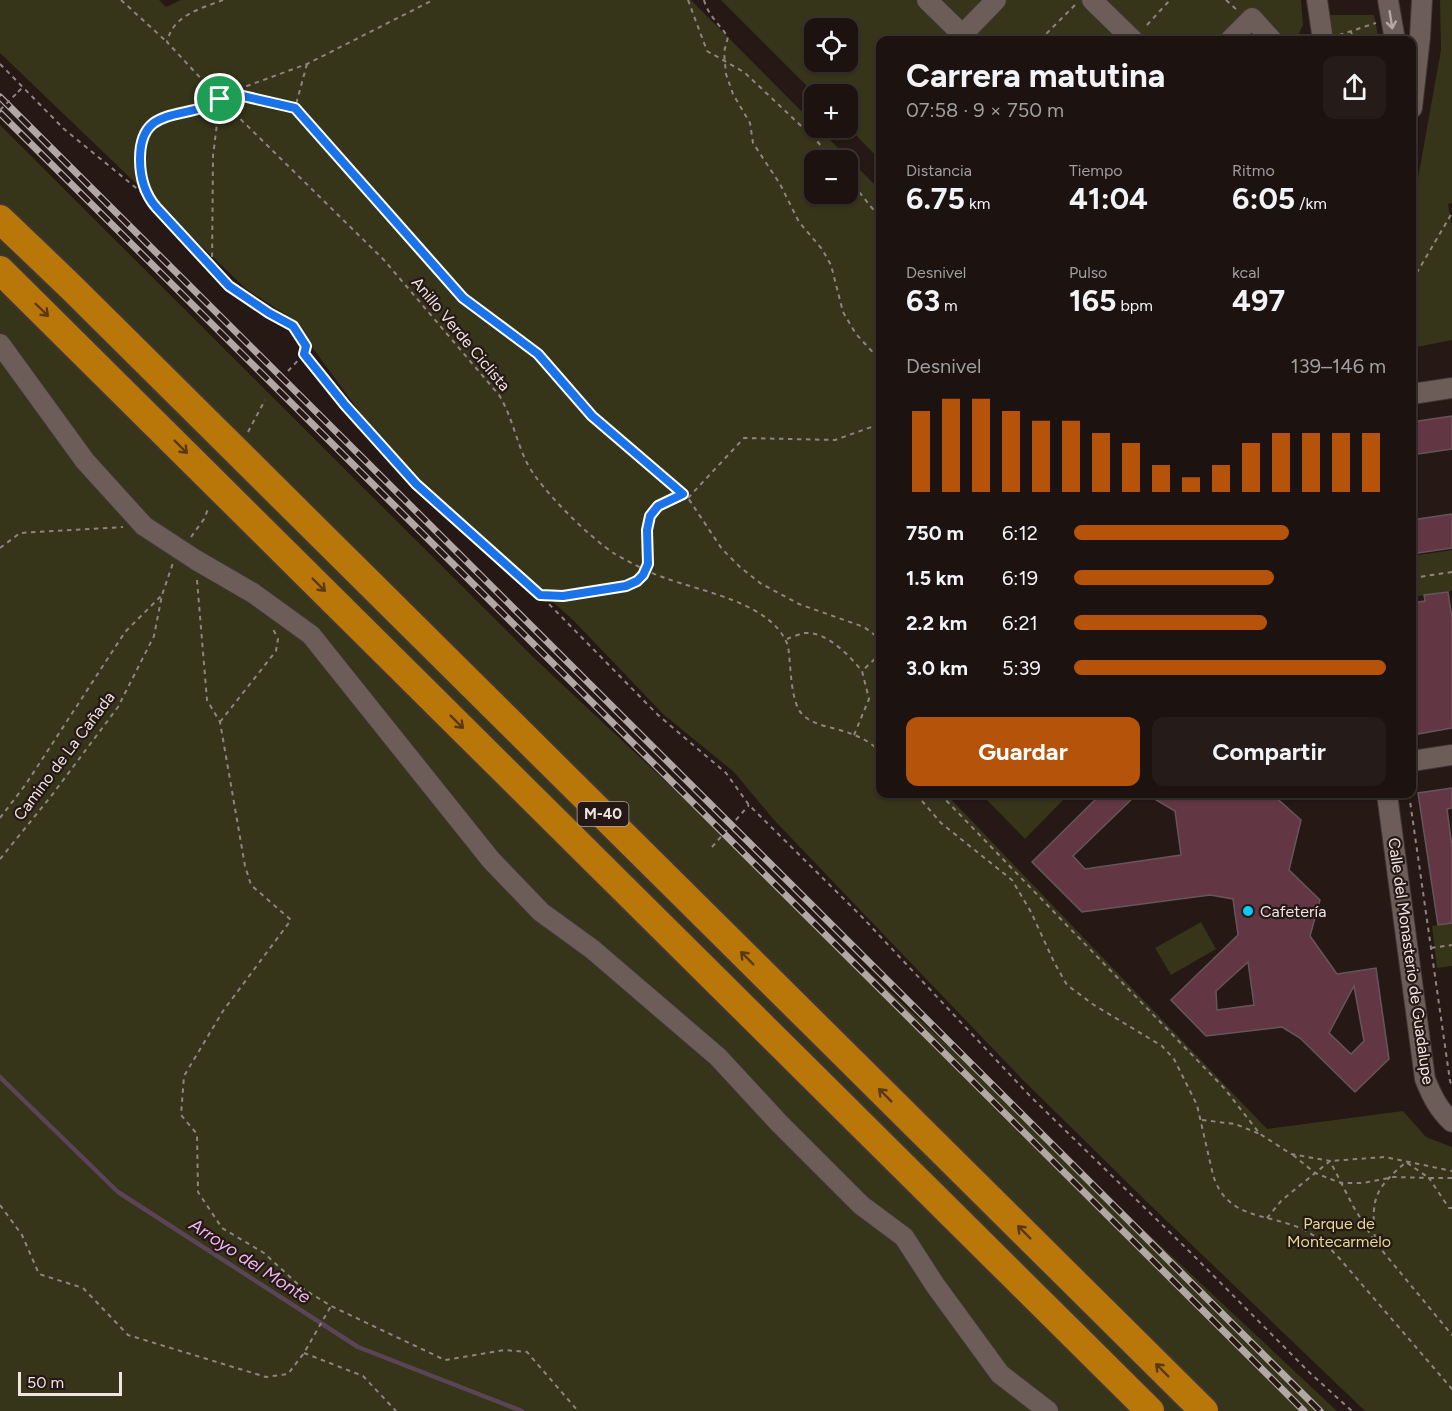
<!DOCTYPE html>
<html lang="es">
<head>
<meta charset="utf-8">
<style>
	body { margin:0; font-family:Figtree,sans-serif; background:#251b19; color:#f1f3f6; height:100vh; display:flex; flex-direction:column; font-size:22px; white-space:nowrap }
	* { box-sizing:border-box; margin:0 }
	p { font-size:20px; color:#a09e9f }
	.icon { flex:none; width:33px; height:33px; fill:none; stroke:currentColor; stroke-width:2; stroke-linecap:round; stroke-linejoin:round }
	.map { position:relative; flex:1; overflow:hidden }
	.drawer { position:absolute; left:876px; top:36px; width:540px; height:762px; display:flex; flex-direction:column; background:#1c1210; border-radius:12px; box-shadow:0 2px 4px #0004,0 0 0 2px #3a3230 }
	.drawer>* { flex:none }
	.controls { position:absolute; left:804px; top:18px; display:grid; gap:12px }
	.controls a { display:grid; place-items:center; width:54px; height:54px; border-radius:12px; background:#1c1210; box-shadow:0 2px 4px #0004,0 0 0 2px #3a3230; font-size:30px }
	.scale { position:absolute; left:18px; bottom:15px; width:104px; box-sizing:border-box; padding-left:6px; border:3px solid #efe5e3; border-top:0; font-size:16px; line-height:21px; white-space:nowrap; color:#efe5e3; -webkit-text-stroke:4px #251815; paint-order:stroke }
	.pin { position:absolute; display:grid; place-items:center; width:51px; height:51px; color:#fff; margin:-26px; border:3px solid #fff; border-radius:50%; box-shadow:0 2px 6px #0007 }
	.round { display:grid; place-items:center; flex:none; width:63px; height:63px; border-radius:12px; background:#251b19 }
	.headline { display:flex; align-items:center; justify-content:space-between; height:102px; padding:0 30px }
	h1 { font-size:33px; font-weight:700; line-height:45px }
	.stats { display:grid; grid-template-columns:repeat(3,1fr); gap:9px; height:102px; padding:6px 30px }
	.stats div { display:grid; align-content:center }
	.stats b { font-size:30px; font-weight:700 }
	.stats small { font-size:16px; font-weight:400 }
	.stats p { font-size:16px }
	.chart { height:168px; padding:12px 30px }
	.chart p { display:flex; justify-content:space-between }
	.chart svg { width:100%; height:108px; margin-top:6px; stroke:#b45309; stroke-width:6 }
	.cta { display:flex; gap:12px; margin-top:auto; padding:12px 30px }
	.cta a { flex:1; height:69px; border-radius:12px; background:#b45309; color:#fff; font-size:24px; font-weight:700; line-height:69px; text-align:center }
	.cta a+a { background:#251b19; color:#f1f3f6 }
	ul { padding:0 30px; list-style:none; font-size:20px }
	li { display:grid; grid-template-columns:96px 72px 1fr; align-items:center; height:45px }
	li i { height:15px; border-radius:8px; background:#b45309 }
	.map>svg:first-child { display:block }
	.green { fill:#363419; fill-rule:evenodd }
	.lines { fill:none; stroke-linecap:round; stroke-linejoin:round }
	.stream { stroke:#594556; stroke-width:4.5 }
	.building { fill:#633644; stroke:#66565a; stroke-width:1.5; fill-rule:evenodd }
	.minor-casing { stroke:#3f3634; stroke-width:22 }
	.highway-casing { stroke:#3f3634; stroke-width:32 }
	.path { stroke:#908482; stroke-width:2; stroke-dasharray:4.5 4.5; stroke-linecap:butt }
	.minor { stroke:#6d5d59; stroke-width:20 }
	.highway { stroke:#ba7709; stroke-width:28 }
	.rail-casing { stroke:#b1a7a4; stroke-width:7 }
	.rail { stroke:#251815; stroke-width:4.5; stroke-dasharray:14; stroke-linecap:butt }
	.path-bridge { stroke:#908482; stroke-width:2; stroke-dasharray:4.5 4.5; stroke-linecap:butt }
	.oneway { stroke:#b4a8a5 }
	.oneway2 { stroke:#593911 }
	.route-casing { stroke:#fff; stroke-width:12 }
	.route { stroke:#1a73e8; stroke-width:8 }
	.poi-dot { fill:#07cbf9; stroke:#251815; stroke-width:2 }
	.labels { text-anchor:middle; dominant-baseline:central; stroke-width:4.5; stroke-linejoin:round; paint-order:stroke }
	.shield { fill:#251815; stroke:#b2a8a5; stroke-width:1.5 }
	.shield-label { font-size:15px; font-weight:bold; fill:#efe5e3 }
	.street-label { font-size:16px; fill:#efe5e3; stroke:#251815 }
	.poi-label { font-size:16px; fill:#efe5e3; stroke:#251815; text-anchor:start }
	.park-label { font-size:16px; fill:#e2dc90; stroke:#251815 }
	.water-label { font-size:18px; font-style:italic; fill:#edb6ee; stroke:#251815 }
</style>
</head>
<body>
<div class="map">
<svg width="1452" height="1411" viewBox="0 0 1452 1411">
	<rect width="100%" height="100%" fill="#251815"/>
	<g class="green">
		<path d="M0,0H159L166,7L181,0H691L814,124V128H818L880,190V794H946L1267,1129L1403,1111L1426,1137L1452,1147V1411H1365L1145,1200L1021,1078L774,820L734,772L663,714L574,621L429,490L366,421L291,318L246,289L0,53ZM814,160H848V194H814Z"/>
		<path d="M721,0H1301L1303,25L1296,40H880V160L848,127V94H815ZM814,28H848V62H814Z"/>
		<path d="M1440,0H1452V203L1448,204L1452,226V340L1412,348V187L1418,178L1441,50Z"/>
		<path d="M1325,15H1374L1379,40H1328Z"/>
		<path d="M0,125L532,656L1337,1411H0Z"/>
		<path d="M1452,550V591L1412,597V556Z"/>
		<path d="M993,794H1069L1025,839L987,800Z"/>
		<path d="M1201,922L1216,949L1171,975L1155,948Z"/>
		<path d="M1452,923V966L1437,968L1432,926Z"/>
	</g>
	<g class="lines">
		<path class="stream" d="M0,1077L118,1192L358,1347L522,1411"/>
	</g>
	<g class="building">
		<path d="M1452,416V449L1412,455V422Z"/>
		<path d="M1452,514V548L1412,554V520Z"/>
		<path d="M1448,592L1452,618V728L1412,735V603L1425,601L1424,595Z"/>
		<path d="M1452,788V808L1447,809L1452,847V923L1438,925L1418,793Z"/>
		<path d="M1101,794H1137L1073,856L1085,869L1181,855L1175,811L1146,794H1272L1301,820L1289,870L1320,900L1310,936L1337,974L1376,968L1389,1059L1355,1092L1300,1038L1282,1027L1206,1036L1171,1000L1238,935L1233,899L1210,895L1082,912L1032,862ZM1248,962L1254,1005L1217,1010L1216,991ZM1354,986L1364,1041L1351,1054L1329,1033Z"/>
	</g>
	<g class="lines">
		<defs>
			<g id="minor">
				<path d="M927,0L968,40"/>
				<path d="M1092,0L1133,40"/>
				<path d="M1317,0L1323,40"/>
				<path d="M1388,0L1395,40"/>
				<path d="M962,35L996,0"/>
				<path d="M1230,40L1252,18L1272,40"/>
				<path d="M1412,108L1420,37L1422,0"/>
				<path d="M0,344L85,461L144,526L196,560L253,593L311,635L491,860L541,912L592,949L718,1057L779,1123L861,1205L904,1237L935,1285L1000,1374L1048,1411"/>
				<path d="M1412,394L1452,388"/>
				<path d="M1412,761L1452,755"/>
				<path d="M1387,794L1425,1079C1432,1096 1438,1109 1452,1122"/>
			</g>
			<g id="highway">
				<path d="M0,219L72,288L1204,1411"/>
				<path d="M0,270L1150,1411"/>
			</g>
		</defs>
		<use href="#minor" class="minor-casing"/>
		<use href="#highway" class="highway-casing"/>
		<g class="path">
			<path d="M121,0L167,42"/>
			<path d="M223,0C200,9 173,15 167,42L220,99L384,260L499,395C512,416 516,441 527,463C540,489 590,538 615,554C631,563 648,572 665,578C703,592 773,603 788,646C791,666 790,687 797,706C805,726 832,726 849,733C861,737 872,743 880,752"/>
			<path d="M688,0L707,51L744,72L816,140L833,160"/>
			<path d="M704,0C708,15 719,24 728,37L724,52L726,74L733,94L750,123L753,143L780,184L799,222L822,249L831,265L843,312L856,334L880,360"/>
			<path d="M1226,0L1238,11"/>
			<path d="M1147,25L1170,0"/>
			<path d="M1351,32L1354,40"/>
			<path d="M1339,35L1376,23"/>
			<path d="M1040,40L1076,4"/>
			<path d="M0,64L64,129L146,196"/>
			<path d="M307,64L295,108L463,298L538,354L592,416L688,498L722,549L740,567L760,583L799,604L864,627L880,639"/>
			<path d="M18,92L23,87"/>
			<path d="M231,93L295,108"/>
			<path d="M848,178L880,218"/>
			<path d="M212,266L213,156L220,99"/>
			<path d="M1412,281L1452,213"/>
			<path d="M304,354L345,405L416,484L540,595L658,715L726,773L749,805L863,918L1030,1096L1190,1252L1311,1374L1352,1411"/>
			<path d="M288,371L304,354L306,346L302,337L293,326L269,313L229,286L148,198L140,170L141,143L147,129L155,121L208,107L230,93L247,86L307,64L433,0"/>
			<path d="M248,432L265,400"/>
			<path d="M688,498L744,438L835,440L880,424"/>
			<path d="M191,537L204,519L208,509"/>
			<path d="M0,548L20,533L123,527"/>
			<path d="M1412,578L1452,572"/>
			<path d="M197,580L207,700L220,722L245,866L251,885L291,920L223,1011L184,1076L181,1115L197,1134L198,1192L222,1228L264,1253L302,1288L331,1306L445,1360L505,1350L527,1352L578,1411"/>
			<path d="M540,595L563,596L621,587L637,581L643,575L648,564L647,530L650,515L658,506L683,494"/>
			<path d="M787,639C792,637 799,634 805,633C826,631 850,656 862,671"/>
			<path d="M220,722L276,651L278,639L273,629"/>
			<path d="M854,735L869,699L862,671L880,654"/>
			<path d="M916,794L941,823L1012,880L1031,912L1054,962L1067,985L1094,1005L1162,1046L1174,1059L1197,1105L1213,1175C1227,1219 1264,1213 1300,1228C1316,1235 1328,1246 1340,1259L1452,1389"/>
			<path d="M940,794L1224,1088L1260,1134L1291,1154L1330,1161L1353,1206L1375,1242L1452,1335"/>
			<path d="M1409,794L1450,1081L1452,1086"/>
			<path d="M0,818L26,784L125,632L162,595"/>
			<path d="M712,847L749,805"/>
			<path d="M0,859L52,795L118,707L154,636L162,595L173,563"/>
			<path d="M1431,948L1452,945"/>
			<path d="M1202,1120L1235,1124L1260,1134"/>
			<path d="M1293,1155L1315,1173L1341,1183H1363L1394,1177L1429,1178L1449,1208H1452"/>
			<path d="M0,1205L22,1235L39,1274L83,1288L128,1335L266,1377L288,1374L304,1353L331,1306"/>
			<path d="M1267,1218L1282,1200L1330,1161L1385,1157L1452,1171"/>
			<path d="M1375,1239C1371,1197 1375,1189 1406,1162L1429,1178H1452"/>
			<path d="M304,1353L363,1376L396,1411"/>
		</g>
		<use href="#minor" class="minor"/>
		<use href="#highway" class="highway"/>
		<defs>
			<g id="rail">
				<path d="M0,97L1320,1411"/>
				<path d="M0,113L1304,1411"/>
			</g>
		</defs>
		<use href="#rail" class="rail-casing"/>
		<use href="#rail" class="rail"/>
		<path class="path-bridge" d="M0,110L18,92"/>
	</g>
	<defs><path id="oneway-shaft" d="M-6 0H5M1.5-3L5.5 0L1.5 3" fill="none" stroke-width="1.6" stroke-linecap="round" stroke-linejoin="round" transform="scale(1.5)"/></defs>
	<use class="oneway" href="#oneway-shaft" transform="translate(1391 20) rotate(81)"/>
	<g class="oneway2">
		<use href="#oneway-shaft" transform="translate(42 310) rotate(44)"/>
		<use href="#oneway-shaft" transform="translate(181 447) rotate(45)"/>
		<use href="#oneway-shaft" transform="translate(319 585) rotate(45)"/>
		<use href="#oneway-shaft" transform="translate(457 722) rotate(45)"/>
		<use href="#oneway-shaft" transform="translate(747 958) rotate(-135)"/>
		<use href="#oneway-shaft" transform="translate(885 1095) rotate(-135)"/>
		<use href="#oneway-shaft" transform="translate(1024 1232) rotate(-135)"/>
		<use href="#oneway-shaft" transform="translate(1162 1370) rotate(-135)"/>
	</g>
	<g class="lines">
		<defs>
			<path id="route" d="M230,93L295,108L463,298L538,354L592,416L683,494L658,506L650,516L647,530L648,564L643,575L637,581L626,586L563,596L540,595L416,484L345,405L304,354L306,346L293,326L269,313L229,286L156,207C144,193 140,177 140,159C140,112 171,118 205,107C214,105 222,98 230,93Z"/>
		</defs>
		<use href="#route" class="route-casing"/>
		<use href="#route" class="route"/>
	</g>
	<circle class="poi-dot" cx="1248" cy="911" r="6"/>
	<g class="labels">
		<rect class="shield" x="577.5" y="802" width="51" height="24" rx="4.5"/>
		<g class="shield-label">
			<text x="603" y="814">M-40</text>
		</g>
		<g class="street-label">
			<text transform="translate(461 334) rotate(50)">Anillo Verde Ciclista</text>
			<text transform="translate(64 756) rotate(-53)">Camino de La Cañada</text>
			<text transform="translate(1411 961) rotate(82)">Calle del Monasterio de Guadalupe</text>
		</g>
		<g class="poi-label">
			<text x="1260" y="911">Cafetería</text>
		</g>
		<g class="park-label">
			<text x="1339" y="1223">Parque de<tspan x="1339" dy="18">Montecarmelo</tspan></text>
		</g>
		<g class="water-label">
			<text transform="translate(250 1261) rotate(33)">Arroyo del Monte</text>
		</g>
	</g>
</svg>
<div class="controls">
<a><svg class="icon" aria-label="locate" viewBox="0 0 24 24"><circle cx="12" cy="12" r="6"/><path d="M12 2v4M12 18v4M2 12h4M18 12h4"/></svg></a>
<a>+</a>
<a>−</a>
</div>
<div class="scale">50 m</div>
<div class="pin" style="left:220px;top:99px;background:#1e9e55"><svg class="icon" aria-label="arrive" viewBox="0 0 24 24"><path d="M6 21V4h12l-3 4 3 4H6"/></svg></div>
<section class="drawer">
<div class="headline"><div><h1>Carrera matutina</h1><p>07:58 · 9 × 750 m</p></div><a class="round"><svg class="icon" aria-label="share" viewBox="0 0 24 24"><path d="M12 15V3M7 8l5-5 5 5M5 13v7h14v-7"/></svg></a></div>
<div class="stats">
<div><p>Distancia</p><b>6.75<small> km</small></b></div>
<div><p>Tiempo</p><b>41:04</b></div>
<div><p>Ritmo</p><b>6:05<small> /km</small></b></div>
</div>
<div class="stats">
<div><p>Desnivel</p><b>63<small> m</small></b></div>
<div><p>Pulso</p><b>165<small> bpm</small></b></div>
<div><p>kcal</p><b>497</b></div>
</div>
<div class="chart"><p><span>Desnivel</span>139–146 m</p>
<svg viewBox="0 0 160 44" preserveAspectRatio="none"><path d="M5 44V11M15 44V6M25 44V6M35 44V11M45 44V15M55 44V15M65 44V20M75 44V24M85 44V33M95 44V38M105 44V33M115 44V24M125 44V20M135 44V20M145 44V20M155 44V20"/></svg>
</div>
<ul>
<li><b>750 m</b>6:12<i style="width:69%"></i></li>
<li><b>1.5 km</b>6:19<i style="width:64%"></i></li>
<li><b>2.2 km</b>6:21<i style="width:62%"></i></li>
<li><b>3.0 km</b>5:39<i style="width:100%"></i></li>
</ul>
<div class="cta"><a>Guardar</a><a>Compartir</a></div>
</section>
</div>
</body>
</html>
